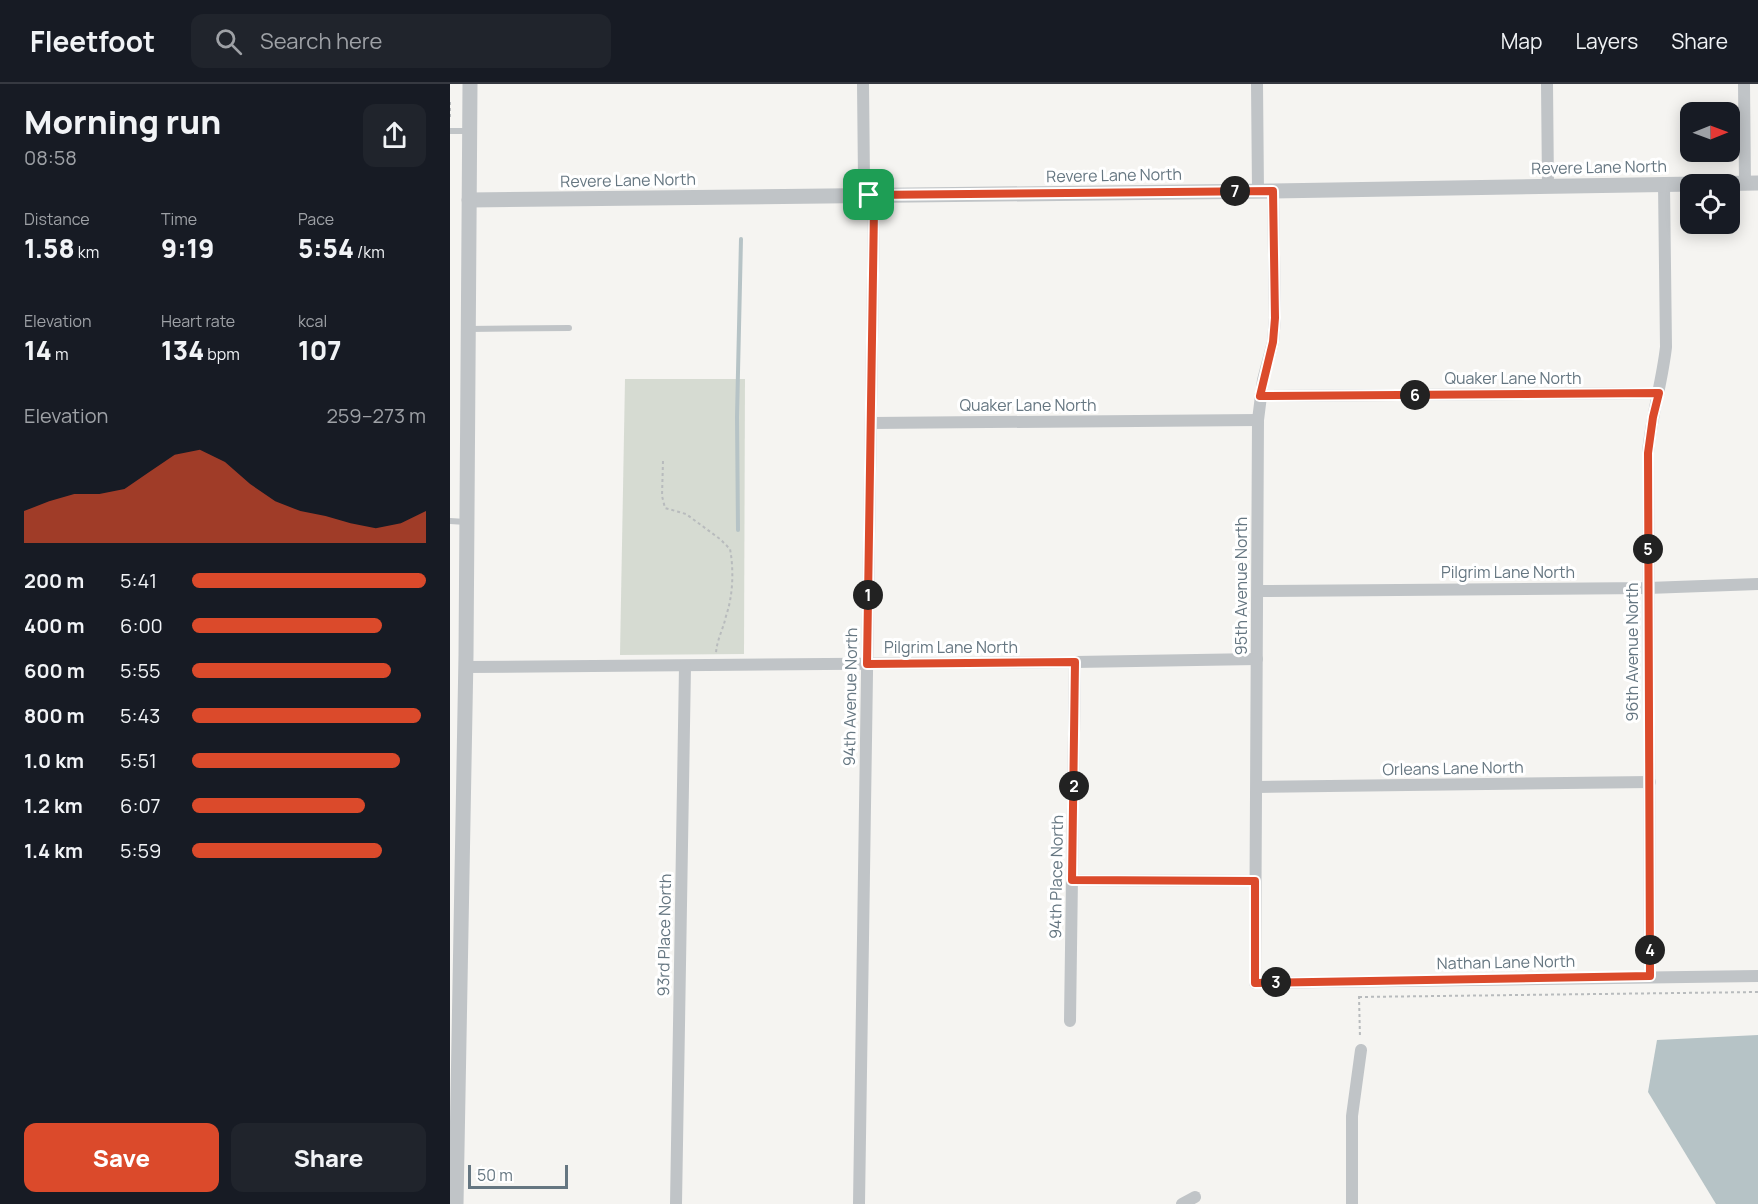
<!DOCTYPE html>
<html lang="en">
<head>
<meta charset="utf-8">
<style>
	body { margin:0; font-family:Manrope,sans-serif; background:#20242c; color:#f1f3f6; height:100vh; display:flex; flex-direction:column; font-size:22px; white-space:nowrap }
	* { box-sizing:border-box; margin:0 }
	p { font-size:20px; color:#9ea1a6 }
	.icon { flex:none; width:33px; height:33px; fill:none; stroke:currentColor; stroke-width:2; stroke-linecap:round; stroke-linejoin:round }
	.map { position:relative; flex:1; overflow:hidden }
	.sheet { display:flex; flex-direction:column; background:#171b24; width:450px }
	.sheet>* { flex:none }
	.needle { width:39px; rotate:89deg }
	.buttons { position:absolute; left:1230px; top:18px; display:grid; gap:12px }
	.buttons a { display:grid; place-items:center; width:60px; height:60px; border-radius:12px; background:#171b24; box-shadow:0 3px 15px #0003; font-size:30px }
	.scale { position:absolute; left:18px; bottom:15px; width:100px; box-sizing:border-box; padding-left:6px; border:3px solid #657681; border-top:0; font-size:16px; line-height:21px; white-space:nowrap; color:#657681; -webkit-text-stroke:4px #fff; paint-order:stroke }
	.pin { position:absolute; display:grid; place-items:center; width:51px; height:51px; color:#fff; margin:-26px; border-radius:12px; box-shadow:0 3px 9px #0006 }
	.km { position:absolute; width:30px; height:30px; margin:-15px; border-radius:50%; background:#222; color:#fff; font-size:16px; line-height:30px; text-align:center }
	.round { display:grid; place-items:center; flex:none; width:63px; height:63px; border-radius:12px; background:#20242c }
	.head { display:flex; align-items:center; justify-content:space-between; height:102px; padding:0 24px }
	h1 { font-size:33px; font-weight:800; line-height:45px }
	.figures { display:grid; grid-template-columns:repeat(3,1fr); gap:9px; height:102px; padding:6px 24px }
	.figures div { display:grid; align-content:center }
	.figures b { font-size:26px; font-weight:800 }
	.figures small { font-size:16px; font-weight:400 }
	.figures p { font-size:16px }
	.chart { height:168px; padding:12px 24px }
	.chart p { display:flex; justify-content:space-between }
	.chart svg { width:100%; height:108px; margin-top:6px; fill:#db4a2b; opacity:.7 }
	.action { display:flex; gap:12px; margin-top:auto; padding:12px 24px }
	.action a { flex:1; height:69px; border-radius:12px; background:#db4a2b; color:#fff; font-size:24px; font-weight:800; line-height:69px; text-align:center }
	.action a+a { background:#20242c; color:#f1f3f6 }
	ul { padding:0 24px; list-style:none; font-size:20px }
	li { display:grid; grid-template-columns:96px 72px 1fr; align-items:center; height:45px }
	li i { height:15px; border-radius:8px; background:#db4a2b }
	header { display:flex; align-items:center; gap:36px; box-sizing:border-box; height:84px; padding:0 30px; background:#171b24; border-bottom:2px solid #363941 }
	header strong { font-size:28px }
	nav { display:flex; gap:33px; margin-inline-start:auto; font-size:21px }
	.search { width:420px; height:54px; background:#20242c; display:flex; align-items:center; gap:15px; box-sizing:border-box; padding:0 21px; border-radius:12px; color:#9ea1a6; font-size:22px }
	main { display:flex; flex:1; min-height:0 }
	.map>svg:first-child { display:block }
	.green { fill:#d6dbd2 }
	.water { fill:#b6c3c6 }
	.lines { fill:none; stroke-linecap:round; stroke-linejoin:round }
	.stream { stroke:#b6c3c6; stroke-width:4 }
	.path { stroke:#b8bbbd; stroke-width:2; stroke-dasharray:3 3; stroke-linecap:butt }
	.service { stroke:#c0c4c7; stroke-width:6 }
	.minor { stroke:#c0c4c7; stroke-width:12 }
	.tertiary { stroke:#c0c4c7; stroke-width:15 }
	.route-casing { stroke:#fff; stroke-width:12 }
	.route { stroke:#db4a2b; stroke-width:8 }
	.labels { text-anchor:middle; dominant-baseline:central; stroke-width:6; stroke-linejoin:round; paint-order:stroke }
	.street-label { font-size:16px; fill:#657681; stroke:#fff }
</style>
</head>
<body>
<header>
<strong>Fleetfoot</strong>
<div class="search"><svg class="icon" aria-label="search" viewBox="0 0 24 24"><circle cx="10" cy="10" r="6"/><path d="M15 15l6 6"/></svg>Search here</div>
<nav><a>Map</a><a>Layers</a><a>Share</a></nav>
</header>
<main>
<section class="sheet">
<div class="head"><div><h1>Morning run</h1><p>08:58</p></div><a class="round"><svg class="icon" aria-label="share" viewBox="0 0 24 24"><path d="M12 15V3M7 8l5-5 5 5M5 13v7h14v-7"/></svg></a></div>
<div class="figures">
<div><p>Distance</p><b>1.58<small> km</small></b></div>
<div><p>Time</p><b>9:19</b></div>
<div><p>Pace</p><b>5:54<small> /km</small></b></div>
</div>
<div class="figures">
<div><p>Elevation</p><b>14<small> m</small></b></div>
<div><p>Heart rate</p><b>134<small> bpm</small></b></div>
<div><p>kcal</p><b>107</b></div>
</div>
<div class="chart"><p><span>Elevation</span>259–273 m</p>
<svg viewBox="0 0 160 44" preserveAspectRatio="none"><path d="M0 44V31L10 27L20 24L30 24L40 22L50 15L60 8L70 6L80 11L90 20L100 27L110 31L120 33L130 36L140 38L150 36L160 31V44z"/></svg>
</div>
<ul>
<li><b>200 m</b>5:41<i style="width:100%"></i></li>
<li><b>400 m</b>6:00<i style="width:81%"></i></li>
<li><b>600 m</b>5:55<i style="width:85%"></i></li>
<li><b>800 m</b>5:43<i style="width:98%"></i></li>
<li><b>1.0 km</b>5:51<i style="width:89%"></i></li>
<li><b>1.2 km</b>6:07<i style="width:74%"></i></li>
<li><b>1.4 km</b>5:59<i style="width:81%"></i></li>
</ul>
<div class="action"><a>Save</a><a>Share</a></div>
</section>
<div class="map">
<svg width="1308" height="1120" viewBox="0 0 1308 1120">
	<rect width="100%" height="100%" fill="#f5f4f1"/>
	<path class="green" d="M175,295H295L294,570L170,571Z"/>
	<path class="water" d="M1308,951V1120H1266L1198,1008L1207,956Z"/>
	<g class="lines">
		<path class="stream" d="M288,446L287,333L291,155"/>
		<g class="path">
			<path d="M0,18V36"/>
			<path d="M213,377L212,412L215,424L236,430L270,455L280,465C284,486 283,512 276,532C273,546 267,555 266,569"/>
			<path d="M909,912L910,954"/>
			<path d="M909,913L1308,908"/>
		</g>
		<g class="service">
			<path d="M0,47H19"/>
			<path d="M18,245L119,244"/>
			<path d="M0,437L16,438"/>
		</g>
		<g class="minor">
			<path d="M807,0L808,107"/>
			<path d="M1097,0L1098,102"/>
			<path d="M1294,0L1295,99"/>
			<path d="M823,107L825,234L823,258L813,296L808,336L805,899L1308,892"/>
			<path d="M810,312L1209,309"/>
			<path d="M421,339L808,336"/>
			<path d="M808,507L1198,504L1308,500"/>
			<path d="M16,583L625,578L807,575"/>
			<path d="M807,703L1200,698"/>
			<path d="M623,796L805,797"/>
			<path d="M1200,892L1198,369C1201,333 1212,299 1216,263L1214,101"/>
			<path d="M620,937L625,578"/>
			<path d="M226,1120L235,582"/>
			<path d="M409,1120L424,125L414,96L413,0"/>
			<path d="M732,1120L745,1113"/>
			<path d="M902,1120V1032L911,966"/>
		</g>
		<g class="tertiary">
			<path d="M19,116L823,107L1308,99"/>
			<path d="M6,1120L16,571L20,0"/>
		</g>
	</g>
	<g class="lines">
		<defs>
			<path id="route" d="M823,107L825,234L823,258L810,312L1209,309L1203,333L1198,369L1200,892L805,899V797L622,796L625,578L417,580L424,125L419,111Z"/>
		</defs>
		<use href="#route" class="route-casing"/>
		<use href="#route" class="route"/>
	</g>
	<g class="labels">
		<g class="street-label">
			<text transform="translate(1149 83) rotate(-1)">Revere Lane North</text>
			<text transform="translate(664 91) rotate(-1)">Revere Lane North</text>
			<text transform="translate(178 96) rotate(-1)">Revere Lane North</text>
			<text x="1063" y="294">Quaker Lane North</text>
			<text x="578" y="321">Quaker Lane North</text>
			<text x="1058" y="488">Pilgrim Lane North</text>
			<text transform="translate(791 502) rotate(-90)">95th Avenue North</text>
			<text x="501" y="563">Pilgrim Lane North</text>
			<text transform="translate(1182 568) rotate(-90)">96th Avenue North</text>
			<text transform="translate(400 613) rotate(-89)">94th Avenue North</text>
			<text transform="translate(1003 684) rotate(-1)">Orleans Lane North</text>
			<text transform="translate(606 793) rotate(-89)">94th Place North</text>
			<text transform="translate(214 851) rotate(-89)">93rd Place North</text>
			<text transform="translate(1056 878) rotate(-1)">Nathan Lane North</text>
		</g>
	</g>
</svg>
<div class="buttons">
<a><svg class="needle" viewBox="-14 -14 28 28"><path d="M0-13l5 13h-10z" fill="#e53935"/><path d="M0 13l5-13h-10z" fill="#9ea1a6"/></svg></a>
<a><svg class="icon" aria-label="locate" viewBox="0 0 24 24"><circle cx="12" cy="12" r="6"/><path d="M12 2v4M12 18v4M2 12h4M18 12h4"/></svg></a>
</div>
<div class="scale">50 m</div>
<div class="pin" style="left:419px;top:111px;background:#1e9e55"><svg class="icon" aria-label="arrive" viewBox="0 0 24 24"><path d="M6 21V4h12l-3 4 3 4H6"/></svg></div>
<b class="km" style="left:418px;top:511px">1</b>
<b class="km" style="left:624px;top:702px">2</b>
<b class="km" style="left:826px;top:898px">3</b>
<b class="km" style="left:1200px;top:866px">4</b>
<b class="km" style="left:1198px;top:465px">5</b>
<b class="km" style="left:965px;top:311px">6</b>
<b class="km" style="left:785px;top:107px">7</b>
</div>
</main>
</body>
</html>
